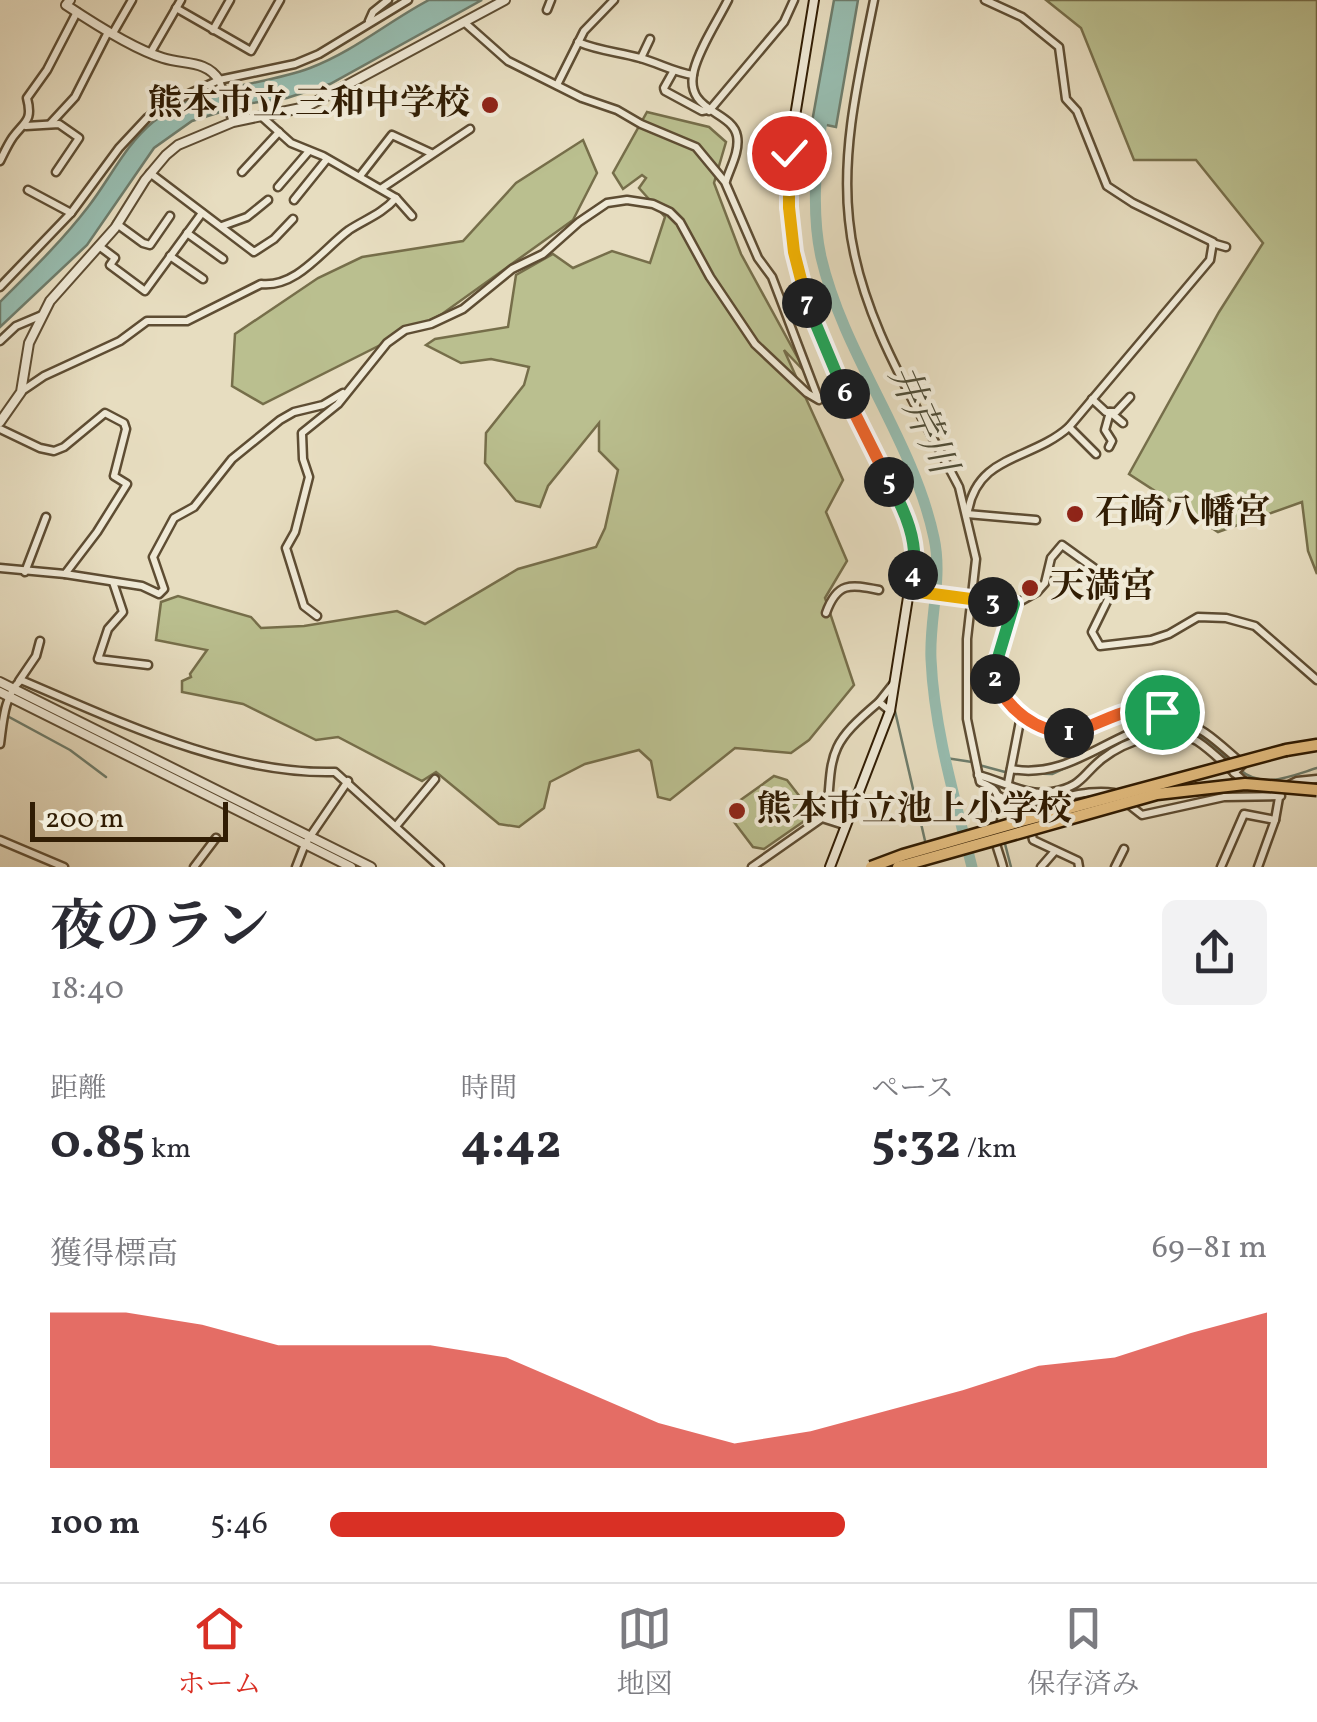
<!DOCTYPE html>
<html lang="ja">
<head>
<meta charset="utf-8">
<style>
	body { margin:0; font-family:Vollkorn,"Noto Serif JP",serif; background:#f2f2f3; color:#2b2b33; height:100vh; display:flex; flex-direction:column; font-size:38px; white-space:nowrap }
	* { box-sizing:border-box; margin:0 }
	p { font-size:32px; color:#7c7c81 }
	.icon { flex:none; width:55px; height:55px; fill:none; stroke:currentColor; stroke-width:2; stroke-linecap:round; stroke-linejoin:round }
	.map { position:relative; height:867px; overflow:hidden }
	.side { display:flex; flex-direction:column; background:#fff; flex:1 }
	.side>* { flex:none }
	.scale { position:absolute; left:30px; bottom:25px; width:198px; box-sizing:border-box; padding-left:10px; border:5px solid #311d04; border-top:0; font-size:28px; line-height:35px; white-space:nowrap; color:#311d04; -webkit-text-stroke:8px #efe9d6; paint-order:stroke }
	.pin { position:absolute; display:grid; place-items:center; width:85px; height:85px; color:#fff; margin:-42px; border:5px solid #fff; border-radius:50%; box-shadow:0 2px 10px #0007 }
	.km { position:absolute; width:50px; height:50px; margin:-25px; border-radius:50%; background:#222; color:#fff; font-size:28px; line-height:50px; text-align:center }
	.round { display:grid; place-items:center; flex:none; width:105px; height:105px; border-radius:15px; background:#f2f2f3 }
	.summary { display:flex; align-items:center; justify-content:space-between; height:170px; padding:0 50px }
	h1 { font-size:55px; font-weight:700; line-height:75px }
	.metrics { display:grid; grid-template-columns:repeat(3,1fr); gap:15px; height:170px; padding:10px 50px }
	.metrics div { display:grid; align-content:center }
	.metrics b { font-size:50px; font-weight:700 }
	.metrics small { font-size:28px; font-weight:400 }
	.metrics p { font-size:28px }
	.chart { height:280px; padding:20px 50px }
	.chart p { display:flex; justify-content:space-between }
	.chart svg { width:100%; height:180px; margin-top:10px; fill:#d93025; opacity:.7 }
	ul { padding:0 50px; list-style:none; font-size:32px }
	li { display:grid; grid-template-columns:160px 120px 1fr; align-items:center; height:75px }
	li i { height:25px; border-radius:12px; background:#d93025 }
	.menu { display:flex; justify-content:space-around; align-items:center; height:140px; border-top:2px solid #e1e1e2; background:#fff; font-size:28px; color:#7c7c81 }
	.menu a { display:grid; justify-items:center; gap:5px }
	.menu .active { color:#d93025 }
	.map>svg:first-child { display:block }
	.green { fill:#babf8f; stroke:#766e4a; stroke-width:2.5 }
	.water { fill:#97bcaf; stroke:#6e7c6b; stroke-width:2.5 }
	.lines { fill:none; stroke-linecap:round; stroke-linejoin:round }
	.stream { stroke:#6e7c6b; stroke-width:2.5 }
	.river { stroke:#97bcaf; stroke-width:11 }
	.minor-casing { stroke:#5e4d33; stroke-width:11 }
	.tertiary-casing { stroke:#5e4d33; stroke-width:12 }
	.secondary-casing { stroke:#311d04; stroke-width:12 }
	.motorway-casing { stroke:#311d04; stroke-width:15 }
	.minor { stroke:#efe9d6; stroke-width:6 }
	.tertiary { stroke:#efe9d6; stroke-width:8 }
	.secondary { stroke:#efe9d6; stroke-width:8 }
	.motorway { stroke:#e4be80; stroke-width:10 }
	.motorway-bridge-casing { stroke:#311d04; stroke-width:15; stroke-linecap:butt }
	.motorway-bridge { stroke:#e4be80; stroke-width:10 }
	.split-1-casing { stroke:#fff; stroke-width:20 }
	.split-2-casing { stroke:#fff; stroke-width:20 }
	.split-3-casing { stroke:#fff; stroke-width:20 }
	.split-4-casing { stroke:#fff; stroke-width:20 }
	.split-5-casing { stroke:#fff; stroke-width:20 }
	.split-6-casing { stroke:#fff; stroke-width:20 }
	.split-7-casing { stroke:#fff; stroke-width:20 }
	.split-8-casing { stroke:#fff; stroke-width:20 }
	.split-9-casing { stroke:#fff; stroke-width:20 }
	.split-1 { stroke:#f0652b; stroke-width:12 }
	.split-2 { stroke:#f0652b; stroke-width:12 }
	.split-3 { stroke:#22a559; stroke-width:12 }
	.split-4 { stroke:#f5b400; stroke-width:12 }
	.split-5 { stroke:#22a559; stroke-width:12 }
	.split-6 { stroke:#f0652b; stroke-width:12 }
	.split-7 { stroke:#22a559; stroke-width:12 }
	.split-8 { stroke:#f5b400; stroke-width:12 }
	.split-9 { stroke:#f5b400; stroke-width:12 }
	.poi-dot { fill:#8f2418; stroke:#efe9d6; stroke-width:4 }
	.labels { text-anchor:middle; dominant-baseline:central; stroke-width:8; stroke-linejoin:round; paint-order:stroke }
	.poi-label { font-size:35px; font-weight:bold; fill:#311d04; stroke:#efe9d6; text-anchor:start }
	.water-label { font-size:38px; font-style:italic; fill:#504d37; stroke:#efe9d6 }
</style>
</head>
<body>
<div class="map">
<svg width="1317" height="867" viewBox="0 0 1317 867">
	<rect width="100%" height="100%" fill="#e7ddc0"/>
	<filter id="stains"><feTurbulence type="fractalNoise" baseFrequency=".002" numOctaves="4"/><feColorMatrix values="0 0 0 0 .2 0 0 0 0 .09 0 0 0 0 .02 0 0 0 .5 -.17"/></filter>
	<radialGradient id="worn" r=".72"><stop offset=".6" stop-color="#630" stop-opacity="0"/><stop offset="1" stop-color="#630" stop-opacity=".3"/></radialGradient>
	<g class="green">
		<path d="M1046,0H1317V574L1308,551L1302,502L1218,532L1129,474L1219,312L1263,243L1196,160H1134L1081,28Z"/>
		<path d="M647,112L709,127L726,142L714,183L741,254L806,373L784,350L843,480L826,512L847,561L825,598L854,685L809,740L791,753L735,748L670,800L658,797L651,761L639,750L585,764L550,782L544,808L519,827L499,824L436,772L422,781L338,737L316,740L243,704L182,692V681L191,677L190,674L207,650L156,640L161,602L178,596L251,617L261,628L304,626L397,611L425,624L518,569L596,547L605,528L618,470L599,451V423L548,486L540,507L516,501L485,463L486,433L524,385L529,367L491,359L461,363L426,345L435,339L508,327L516,275L553,254L573,268L612,251L650,263L665,217L639,188L646,178L642,175L623,189L613,173Z"/>
		<path d="M583,140L597,173L573,220L442,314L263,404L232,386L235,334L318,278L362,257L463,241L516,183Z"/>
		<path d="M774,776L787,780L811,811L810,817L764,849L753,847L728,814L735,804Z"/>
	</g>
	<g class="water">
		<path d="M429,0H482L330,84L287,98L246,104L192,121L154,148L87,245L0,327V302C31,271 62,241 88,207C110,179 125,145 153,122C197,85 259,87 310,68C353,52 389,21 429,0Z"/>
		<path d="M834,0H858L836,127L812,122Z"/>
	</g>
	<g class="lines">
		<g class="stream">
			<path d="M895,711L926,845"/>
			<path d="M0,712L70,750L106,777"/>
			<path d="M1134,735C1184,724 1191,725 1229,760"/>
			<path d="M946,758L972,762"/>
			<path d="M979,765L1005,772"/>
			<path d="M1239,769C1262,790 1291,776 1317,768"/>
			<path d="M1013,773L1052,774L1087,758"/>
			<path d="M1004,840L1011,867"/>
		</g>
		<path class="river" d="M823,113C816,159 811,211 821,257C844,356 913,439 934,538C943,579 929,618 931,659C934,729 955,799 972,867"/>
		<defs>
			<g id="minor">
				<path d="M874,0C860,71 841,147 849,220C858,315 916,404 959,487L976,559L967,639V719L980,782C1010,793 993,804 992,824C992,837 1000,854 1003,867"/>
				<path d="M176,8L251,51L280,0"/>
				<path d="M547,10L551,0"/>
				<path d="M369,21L373,12L388,0"/>
				<path d="M464,22L508,61L582,98L617,110L641,124L696,147L725,182L758,258L772,277L818,398"/>
				<path d="M213,30L230,0"/>
				<path d="M113,33L132,0"/>
				<path d="M578,42C599,51 619,52 640,58C659,63 673,72 693,75"/>
				<path d="M151,52L181,0"/>
				<path d="M641,58L650,39"/>
				<path d="M673,72L664,88L665,91L702,111L707,110"/>
				<path d="M219,80L233,122"/>
				<path d="M557,85L584,31L614,0"/>
				<path d="M709,111L784,22L794,0"/>
				<path d="M51,123L75,97L108,32"/>
				<path d="M26,126L59,124L79,138L56,172"/>
				<path d="M0,161C4,153 8,144 13,137C25,121 33,121 27,98L47,70L77,12"/>
				<path d="M242,172L279,132"/>
				<path d="M150,173L254,252L274,239L293,219"/>
				<path d="M360,176L392,135L431,153"/>
				<path d="M726,181C730,168 740,151 737,136C732,110 683,112 694,70C700,47 717,22 728,0"/>
				<path d="M278,187L309,151"/>
				<path d="M382,188L470,129"/>
				<path d="M28,190L71,213"/>
				<path d="M396,198L412,216"/>
				<path d="M294,200L327,159"/>
				<path d="M117,224L143,243L150,245L170,216"/>
				<path d="M222,226L247,217L268,200"/>
				<path d="M187,233L223,259"/>
				<path d="M1212,243L1226,247"/>
				<path d="M99,246L115,258L110,265L145,291L202,213"/>
				<path d="M170,256L203,279"/>
				<path d="M0,287L71,213L119,148L147,118L167,104L219,80L295,64L319,54L408,0"/>
				<path d="M0,341L16,326L42,315"/>
				<path d="M22,391L44,376L120,341L147,321H187L261,284C297,288 323,249 349,230C366,219 382,214 396,198L323,156L291,143L261,116"/>
				<path d="M1092,399L1106,412H1116L1130,397"/>
				<path d="M1069,427L1096,454"/>
				<path d="M0,429L40,448L54,451L64,447L105,413L124,423L126,429L114,476L127,484L97,532L65,574L0,568"/>
				<path d="M1109,447L1112,441L1105,430L1110,412L1123,423"/>
				<path d="M968,511C978,454 1031,461 1069,427L1210,260L1213,242L1133,203L1107,186L1077,111L1066,99L1059,47L1022,17L985,0"/>
				<path d="M967,514L1036,520"/>
				<path d="M25,572L46,517"/>
				<path d="M65,574L142,586L159,594L164,589L153,557L174,518L194,507L232,459L280,420L294,412L323,405L343,393"/>
				<path d="M113,582L123,612L108,629L98,659L148,665"/>
				<path d="M911,591L1014,605L1037,592L1045,583L1051,558L1062,545L1112,581L1114,587L1092,632L1100,646L1151,640L1169,634L1198,617L1226,618L1255,626L1317,680"/>
				<path d="M1014,605C1011,627 996,648 995,671C994,685 1004,694 1012,704C1071,778 1132,674 1169,720"/>
				<path d="M826,613C837,582 850,584 879,590"/>
				<path d="M317,616L304,606L286,548L295,532L309,477L303,459L302,433L338,404L387,343L405,330L431,324L463,309L512,269L543,254L579,222L607,203L627,200L653,204L670,212L680,222L710,277L755,344L807,393L819,400"/>
				<path d="M19,681L36,656L40,641"/>
				<path d="M879,702L894,683"/>
				<path d="M0,744C3,722 4,695 21,680C118,721 229,775 335,772L440,867"/>
				<path d="M1011,769C1063,779 1101,742 1148,726C1157,723 1169,719 1178,721C1203,725 1224,749 1243,764L1234,773"/>
				<path d="M978,775C1003,781 1026,797 1052,792C1083,786 1081,776 1102,759C1125,741 1170,725 1197,741C1214,752 1229,769 1245,782"/>
				<path d="M1008,783L1021,716"/>
				<path d="M1285,787L1297,781L1317,779"/>
				<path d="M997,795C1033,815 1076,786 1114,793"/>
				<path d="M1032,800L1028,816L1033,840L1078,861L1079,867"/>
				<path d="M1128,804L1142,815L1224,797L1281,796"/>
				<path d="M827,818C832,752 827,746 879,702L890,711"/>
				<path d="M397,825L435,779"/>
				<path d="M0,840L64,867"/>
				<path d="M194,867L216,838"/>
				<path d="M296,867L305,844L348,781"/>
				<path d="M752,867L822,818L844,825"/>
				<path d="M1041,867L1055,851"/>
				<path d="M1115,867L1124,849"/>
				<path d="M1221,867L1244,814L1275,820"/>
				<path d="M1258,867L1275,820L1280,792"/>
			</g>
			<g id="tertiary">
				<path d="M70,0L66,5C93,23 133,49 163,58C185,65 206,60 219,80"/>
				<path d="M0,422L21,392L29,343L50,301L115,228L145,180L166,155L178,145L233,122L306,107L505,0"/>
				<path d="M0,682L371,867"/>
				<path d="M0,692L351,867"/>
			</g>
			<path id="secondary" d="M814,0L789,153V214L794,251L801,286L830,364L906,517L915,553L890,711L830,867"/>
			<path id="motorway" d="M1286,750L1317,745"/>
		</defs>
		<use href="#minor" class="minor-casing"/>
		<use href="#tertiary" class="tertiary-casing"/>
		<use href="#secondary" class="secondary-casing"/>
		<use href="#motorway" class="motorway-casing"/>
		<use href="#minor" class="minor"/>
		<use href="#tertiary" class="tertiary"/>
		<use href="#secondary" class="secondary"/>
		<use href="#motorway" class="motorway"/>
		<defs>
			<g id="motorway-bridge">
				<path d="M871,867L903,855L1018,822L1286,750"/>
				<path d="M898,867L1157,794L1245,784L1317,790"/>
			</g>
		</defs>
		<use href="#motorway-bridge" class="motorway-bridge-casing"/>
		<use href="#motorway-bridge" class="motorway-bridge"/>
	</g>
	<g class="lines">
		<defs>
			<path id="split-1" d="M1069,733C1099,727 1130,700 1162,712"/>
			<path id="split-2" d="M995,679C1007,710 1037,732 1069,733"/>
			<path id="split-3" d="M993,602L1014,604L997,661L995,679"/>
			<path id="split-4" d="M913,575L911,591L993,602"/>
			<path id="split-5" d="M889,482C905,511 919,542 913,575"/>
			<path id="split-6" d="M845,394L889,482"/>
			<path id="split-7" d="M807,303L845,394"/>
			<path id="split-8" d="M789,207L794,252L807,303"/>
			<path id="split-9" d="M789,207V153"/>
		</defs>
		<use href="#split-1" class="split-1-casing"/>
		<use href="#split-2" class="split-2-casing"/>
		<use href="#split-3" class="split-3-casing"/>
		<use href="#split-4" class="split-4-casing"/>
		<use href="#split-5" class="split-5-casing"/>
		<use href="#split-6" class="split-6-casing"/>
		<use href="#split-7" class="split-7-casing"/>
		<use href="#split-8" class="split-8-casing"/>
		<use href="#split-9" class="split-9-casing"/>
		<use href="#split-1" class="split-1"/>
		<use href="#split-2" class="split-2"/>
		<use href="#split-3" class="split-3"/>
		<use href="#split-4" class="split-4"/>
		<use href="#split-5" class="split-5"/>
		<use href="#split-6" class="split-6"/>
		<use href="#split-7" class="split-7"/>
		<use href="#split-8" class="split-8"/>
		<use href="#split-9" class="split-9"/>
	</g>
	<g class="poi-dot">
		<circle cx="490" cy="105" r="10"/>
		<circle cx="1075" cy="514" r="10"/>
		<circle cx="1030" cy="588" r="10"/>
		<circle cx="737" cy="811" r="10"/>
	</g>
	<g class="labels">
		<g class="poi-label">
			<text x="470" y="105" text-anchor="end">熊本市立 三和中学校</text>
			<text x="1095" y="514">石崎八幡宮</text>
			<text x="1050" y="588">天満宮</text>
			<text x="757" y="811">熊本市立池上小学校</text>
		</g>
		<g class="water-label">
			<text transform="translate(920 420) rotate(66)">井芹川</text>
		</g>
	</g>
	<rect width="100%" height="100%" filter="url(#stains)"/>
	<rect width="100%" height="100%" fill="url(#worn)"/>
</svg>
<div class="scale">200 m</div>
<div class="pin" style="left:1162px;top:712px;background:#1e9e55"><svg class="icon" aria-label="arrive" viewBox="0 0 24 24"><path d="M6 21V4h12l-3 4 3 4H6"/></svg></div>
<div class="pin" style="left:789px;top:153px;background:#d93025"><svg class="icon" aria-label="check" viewBox="0 0 24 24"><path d="M5 12l5 5 9-10"/></svg></div>
<b class="km" style="left:1069px;top:733px">1</b>
<b class="km" style="left:995px;top:679px">2</b>
<b class="km" style="left:993px;top:602px">3</b>
<b class="km" style="left:913px;top:575px">4</b>
<b class="km" style="left:889px;top:482px">5</b>
<b class="km" style="left:845px;top:394px">6</b>
<b class="km" style="left:807px;top:303px">7</b>
</div>
<section class="side">
<div class="summary"><div><h1>夜のラン</h1><p>18:40</p></div><a class="round"><svg class="icon" aria-label="share" viewBox="0 0 24 24"><path d="M12 15V3M7 8l5-5 5 5M5 13v7h14v-7"/></svg></a></div>
<div class="metrics">
<div><p>距離</p><b>0.85<small> km</small></b></div>
<div><p>時間</p><b>4:42</b></div>
<div><p>ペース</p><b>5:32<small> /km</small></b></div>
</div>
<div class="chart"><p><span>獲得標高</span>69–81 m</p>
<svg viewBox="0 0 160 44" preserveAspectRatio="none"><path d="M0 44V6L10 6L20 9L30 14L40 14L50 14L60 17L70 25L80 33L90 38L100 35L110 30L120 25L130 19L140 17L150 11L160 6V44z"/></svg>
</div>
<ul>
<li><b>100 m</b>5:46<i style="width:55%"></i></li>
</ul>
</section>
<nav class="menu">
<a class="active"><svg class="icon" aria-label="home" viewBox="0 0 24 24"><path d="M3 11l9-7 9 7M6 9v11h12V9"/></svg>ホーム</a>
<a><svg class="icon" aria-label="map" viewBox="0 0 24 24"><path d="M3 6l6-2 6 2 6-2v14l-6 2-6-2-6 2zM9 4v14M15 6v14"/></svg>地図</a>
<a><svg class="icon" aria-label="saved" viewBox="0 0 24 24"><path d="M7 4h10v16l-5-4-5 4z"/></svg>保存済み</a>
</nav>
</body>
</html>
